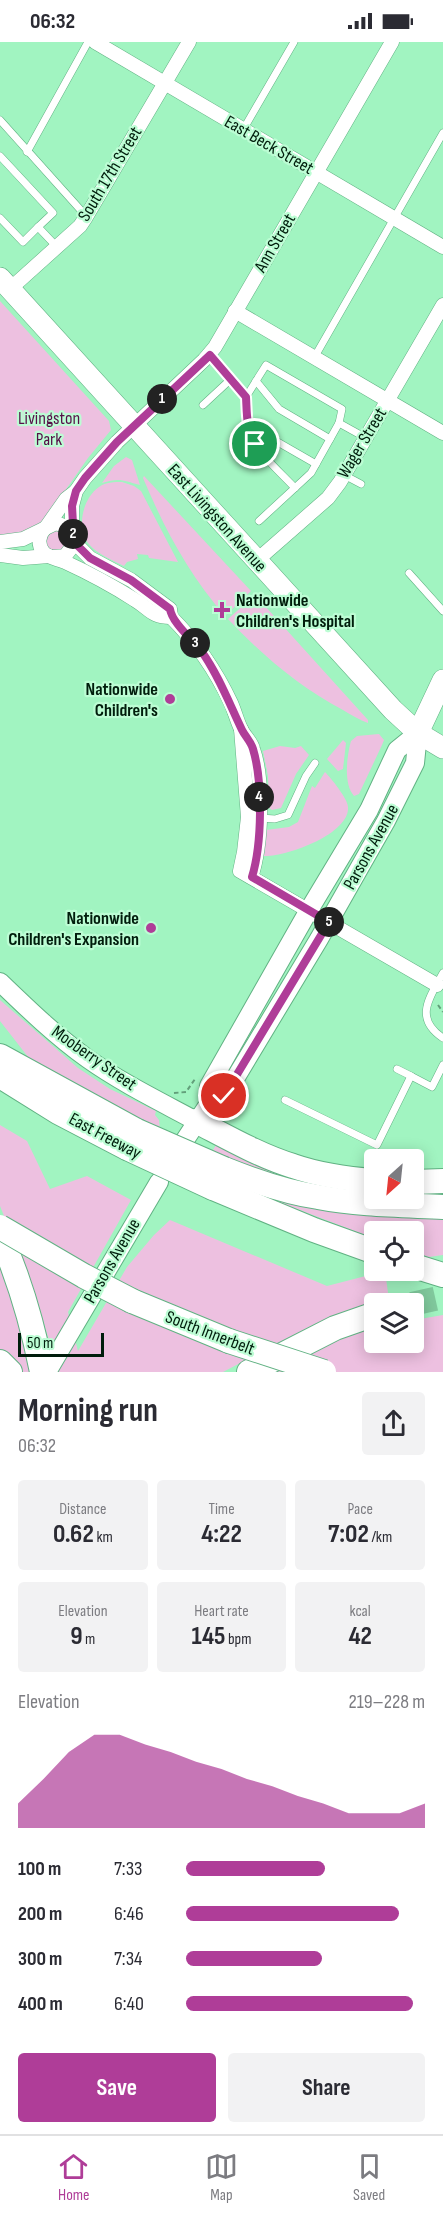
<!DOCTYPE html>
<html lang="en">
<head>
<meta charset="utf-8">
<style>
	body { margin:0; font-family:"Sofia Sans Condensed",sans-serif; background:#f2f2f3; color:#2b2b33; height:100vh; display:flex; flex-direction:column; font-size:22px; white-space:nowrap }
	* { box-sizing:border-box; margin:0 }
	p { font-size:20px; color:#7c7c81 }
	.icon { flex:none; width:33px; height:33px; fill:none; stroke:currentColor; stroke-width:2; stroke-linecap:round; stroke-linejoin:round }
	.map { position:relative; height:1330px; overflow:hidden }
	.sheet { display:flex; flex-direction:column; background:#fff; flex:1 }
	.sheet>* { flex:none }
	.needle { width:39px; rotate:207deg }
	.fabs { position:absolute; left:364px; top:1107px; display:grid; gap:12px }
	.fabs a { display:grid; place-items:center; width:60px; height:60px; border-radius:6px; background:#fff; box-shadow:0 3px 15px #0003; font-size:30px }
	.scale { position:absolute; left:18px; bottom:15px; width:86px; box-sizing:border-box; padding-left:6px; border:3px solid #001d0c; border-top:0; font-size:16px; line-height:21px; white-space:nowrap; color:#001d0c; -webkit-text-stroke:4px #bcfdd4; paint-order:stroke }
	.pin { position:absolute; display:grid; place-items:center; width:51px; height:51px; color:#fff; margin:-26px; border:3px solid #fff; border-radius:50%; box-shadow:0 2px 6px #0007 }
	.km { position:absolute; width:30px; height:30px; margin:-15px; border-radius:50%; background:#222; color:#fff; font-size:16px; line-height:30px; text-align:center }
	.round { display:grid; place-items:center; flex:none; width:63px; height:63px; border-radius:6px; background:#f2f2f3 }
	.head { display:flex; align-items:center; justify-content:space-between; height:102px; padding:0 18px }
	h1 { font-size:33px; font-weight:700; line-height:45px }
	.metrics { display:grid; grid-template-columns:repeat(3,1fr); gap:9px; height:102px; padding:6px 18px }
	.metrics div { display:grid; align-content:center; border-radius:6px; background:#f2f2f3; text-align:center }
	.metrics b { font-size:26px; font-weight:700 }
	.metrics small { font-size:16px; font-weight:400 }
	.metrics p { font-size:16px }
	.chart { height:168px; padding:12px 18px }
	.chart p { display:flex; justify-content:space-between }
	.chart svg { width:100%; height:108px; margin-top:6px; fill:#af3d98; opacity:.7 }
	.primary-button { display:flex; gap:12px; margin-top:auto; padding:12px 18px }
	.primary-button a { flex:1; height:69px; border-radius:6px; background:#af3d98; color:#fff; font-size:24px; font-weight:700; line-height:69px; text-align:center }
	.primary-button a+a { background:#f2f2f3; color:#2b2b33 }
	ul { padding:0 18px; list-style:none; font-size:20px }
	li { display:grid; grid-template-columns:96px 72px 1fr; align-items:center; height:45px }
	li i { height:15px; border-radius:8px; background:#af3d98 }
	.status { display:flex; justify-content:space-between; align-items:center; height:42px; padding:0 30px; background:#fff; direction:ltr }
	.status svg { height:16px; fill:currentColor }
	.menu { display:flex; justify-content:space-around; align-items:center; height:84px; border-top:2px solid #e1e1e2; background:#fff; font-size:16px; color:#7c7c81 }
	.menu a { display:grid; justify-items:center; gap:3px }
	.menu .current { color:#af3d98 }
	.map>svg:first-child { display:block }
	.green { fill:#edc0e0; fill-rule:evenodd }
	.lines { fill:none; stroke-linecap:round; stroke-linejoin:round }
	.highway-tunnel { stroke:#81c99d; stroke-width:24; stroke-dasharray:24 12; stroke-linecap:butt }
	.lane-casing { stroke:#61b283; stroke-width:8 }
	.street-casing { stroke:#61b283; stroke-width:15 }
	.secondary-casing { stroke:#61b283; stroke-width:20 }
	.primary-casing { stroke:#61b283; stroke-width:22 }
	.highway-casing { stroke:#61b283; stroke-width:26 }
	.path { stroke:#629f7a; stroke-width:2; stroke-dasharray:4.5 3; stroke-linecap:butt }
	.lane { stroke:#fff; stroke-width:7 }
	.street { stroke:#fff; stroke-width:14 }
	.secondary { stroke:#fff; stroke-width:18 }
	.primary { stroke:#fff; stroke-width:21 }
	.highway { stroke:#fff; stroke-width:24 }
	.highway-bridge-casing { stroke:#61b283; stroke-width:26; stroke-linecap:butt }
	.highway-bridge { stroke:#fff; stroke-width:24 }
	.route-casing { stroke:#fff; stroke-width:12 }
	.route { stroke:#af3d98; stroke-width:8 }
	.poi-dot { fill:#af3d98; stroke:#bcfdd4; stroke-width:2 }
	.labels { text-anchor:middle; dominant-baseline:central; stroke-width:4.5; stroke-linejoin:round; paint-order:stroke }
	.street-label { font-size:18px; fill:#001d0c; stroke:#bcfdd4 }
	.park-label { font-size:18px; fill:#551048; stroke:#bcfdd4 }
	.poi-label { font-size:18px; font-weight:bold; fill:#001d0c; stroke:#bcfdd4; text-anchor:end }
</style>
</head>
<body>
<div class="status"><b>06:32</b><svg viewBox="0 0 49 12"><path d="M0 12V9h3v3zM5 12V6h3v6zM10 12V3h3v9zM15 12V0h3v12zM26 1h20v11H26zM47 4h2v5h-2z"/></svg></div>
<div class="map">
<svg width="443" height="1330" viewBox="0 0 443 1330">
	<rect width="100%" height="100%" fill="#a1f4c1"/>
	<g class="green">
		<path d="M0,259L109,379L111,388L88,416L41,483L28,491L0,497Z"/>
		<path d="M126,415L132,418L140,443C124,439 120,435 102,441L114,424Z"/>
		<path d="M144,434L251,549L225,574C189,533 164,486 143,436Z"/>
		<path d="M122,440L134,444L141,449L178,520L149,516L148,513L137,512L138,517L127,520L124,524C112,518 97,512 88,501C76,485 83,456 99,445C106,440 114,440 122,440Z"/>
		<circle cx="56" cy="499" r="10"/>
		<path d="M255,553L368,678V681C360,678 351,673 343,668C299,645 262,613 228,577Z"/>
		<path d="M379,692L384,698L382,703L359,752L354,754C343,742 347,713 351,699L357,694Z"/>
		<path d="M343,698L346,701L343,727L338,729L327,717Z"/>
		<path d="M280,704L295,706L301,704L309,713L296,732L281,766L272,768L269,766L268,734L263,709Z"/>
		<path d="M325,730C331,736 348,757 348,765C350,792 286,815 264,814L266,788L289,785L298,780L312,744L315,746Z"/>
		<path d="M0,958L78,1026L110,1047L156,1069L155,1073L159,1078L160,1088L32,1020L0,979Z"/>
		<path d="M0,1083L27,1099L50,1147L87,1134L131,1158L68,1270L78,1309L127,1225L154,1193L170,1178L327,1244L385,1229L389,1258L317,1281L223,1330H54L50,1302L35,1251L0,1164ZM128,1270L235,1289L208,1304Z"/>
		<path d="M216,1103L229,1108L321,1144L281,1137L210,1113Z"/>
		<path d="M281,1155L443,1172V1213L429,1215L414,1210V1190H375V1197L279,1160Z"/>
		<path d="M0,1218L34,1330H0Z"/>
		<path d="M443,1273V1330H269L326,1303L375,1283V1300H414V1278Z"/>
	</g>
	<g class="lines">
		<path class="highway-tunnel" d="M412,1262L443,1255"/>
		<defs>
			<g id="lane">
				<path d="M0,78L86,174"/>
				<path d="M243,88L294,0"/>
				<path d="M27,110L88,0"/>
				<path d="M0,114L53,171L38,185L57,205"/>
				<path d="M0,176L23,200L38,185"/>
				<path d="M210,313L246,355L266,323L342,367L339,381L311,431L259,479"/>
				<path d="M314,316L443,91"/>
				<path d="M256,339L279,367L330,397"/>
				<path d="M246,355C246,367 245,381 249,392C257,410 281,431 295,446"/>
				<path d="M203,363L231,337"/>
				<path d="M339,381L366,396"/>
				<path d="M249,391H262L316,422"/>
				<path d="M344,433L361,442"/>
				<path d="M409,531L443,569"/>
				<path d="M260,776L275,777L288,773L306,734L315,721"/>
				<path d="M443,931C430,955 413,976 443,996"/>
				<path d="M411,1034L432,1045L443,1023"/>
				<path d="M285,1058L377,1103L411,1034L397,1027"/>
			</g>
			<g id="street">
				<path d="M95,0L443,205"/>
				<path d="M10,247L80,184L86,175L189,0"/>
				<path d="M235,269L443,391"/>
				<path d="M47,484L66,457L75,450"/>
				<path d="M45,486C39,493 37,503 44,511C49,516 59,517 65,520C89,531 113,544 135,558C150,567 151,575 171,575"/>
				<path d="M0,500L23,497L56,481L67,485L73,494"/>
				<path d="M74,500L90,516L131,538L170,567L171,575C196,600 216,629 231,661C235,670 237,679 241,687C244,694 251,699 253,707C264,738 262,803 251,835"/>
				<path d="M0,513L23,516L49,514"/>
				<path d="M54,515L65,514L72,505V464L76,449L85,436L117,400L204,318L215,305L392,0"/>
				<path d="M256,519L328,456L340,440L443,263"/>
				<path d="M241,687L248,775L244,810L240,829L437,943"/>
			</g>
			<g id="secondary">
				<path d="M0,940C28,967 56,994 88,1017C122,1041 159,1059 196,1079"/>
				<path d="M210,1060L209,1044L309,868L369,768L397,708L418,691"/>
				<path d="M183,1101L210,1060L224,1055L319,897L386,779L415,721L418,691"/>
				<path d="M47,1330L159,1140"/>
			</g>
			<g id="primary">
				<path d="M0,236L393,668L418,691L443,706"/>
				<path d="M418,691L443,638"/>
			</g>
			<g id="highway">
				<path d="M0,1014L137,1089"/>
				<path d="M0,1034L58,1070L127,1106"/>
				<path d="M196,1079C227,1095 260,1114 293,1124C319,1133 347,1137 375,1139"/>
				<path d="M224,1127C254,1139 285,1150 318,1155C359,1163 401,1163 443,1165"/>
				<path d="M414,1140L443,1139"/>
				<path d="M213,1146L314,1188L375,1210"/>
				<path d="M0,1193C19,1236 33,1284 42,1330"/>
				<path d="M414,1224L443,1233"/>
				<path d="M132,1259L229,1299"/>
				<path d="M0,1320L10,1330"/>
				<path d="M249,1330L335,1286L375,1272"/>
			</g>
		</defs>
		<use href="#lane" class="lane-casing"/>
		<use href="#street" class="street-casing"/>
		<use href="#secondary" class="secondary-casing"/>
		<use href="#primary" class="primary-casing"/>
		<use href="#highway" class="highway-casing"/>
		<g class="path">
			<path d="M438,963L443,970"/>
			<path d="M174,1051L186,1050L195,1037"/>
			<path d="M241,1063L243,1062"/>
		</g>
		<use href="#lane" class="lane"/>
		<use href="#street" class="street"/>
		<use href="#secondary" class="secondary"/>
		<use href="#primary" class="primary"/>
		<use href="#highway" class="highway"/>
		<defs>
			<g id="highway-bridge">
				<path d="M137,1089L224,1127"/>
				<path d="M127,1106L213,1146"/>
				<path d="M0,1185L84,1234L132,1259"/>
				<path d="M229,1299L324,1330"/>
			</g>
		</defs>
		<use href="#highway-bridge" class="highway-bridge-casing"/>
		<use href="#highway-bridge" class="highway-bridge"/>
	</g>
	<g class="lines">
		<defs>
			<path id="route" d="M224,1054L329,880L252,835C262,802 263,740 253,707C251,700 245,694 242,688C229,661 219,634 202,610C193,598 172,581 170,567L131,538L90,516L74,500L72,464L76,449L85,436L117,400L210,313L246,355C247,372 246,386 255,402"/>
		</defs>
		<use href="#route" class="route-casing"/>
		<use href="#route" class="route"/>
	</g>
	<g class="poi-dot">
		<path d="M219 559h6v6h6v6h-6v6h-6v-6h-6v-6h6z"/>
		<circle cx="170" cy="657" r="6"/>
		<circle cx="151" cy="886" r="6"/>
	</g>
	<g class="labels">
		<g class="street-label">
			<text transform="translate(269 103) rotate(30)">East Beck Street</text>
			<text transform="translate(110 132) rotate(-59)">South 17th Street</text>
			<text transform="translate(275 201) rotate(-60)">Ann Street</text>
			<text transform="translate(362 401) rotate(-59)">Wager Street</text>
			<text transform="translate(217 476) rotate(48)">East Livingston Avenue</text>
			<text transform="translate(371 805) rotate(-61)">Parsons Avenue</text>
			<text transform="translate(94 1016) rotate(35)">Mooberry Street</text>
			<text transform="translate(105 1094) rotate(28)">East Freeway</text>
			<text transform="translate(112 1219) rotate(-60)">Parsons Avenue</text>
			<text transform="translate(210 1291) rotate(21)">South Innerbelt</text>
		</g>
		<g class="park-label">
			<text x="49" y="376">Livingston<tspan x="49" dy="21">Park</tspan></text>
		</g>
		<g class="poi-label">
			<text x="236" y="558" text-anchor="start">Nationwide<tspan x="236" dy="21">Children's Hospital</tspan></text>
			<text x="158" y="647">Nationwide<tspan x="158" dy="21">Children's</tspan></text>
			<text x="139" y="876">Nationwide<tspan x="139" dy="21">Children's Expansion</tspan></text>
		</g>
	</g>
</svg>
<div class="fabs">
<a><svg class="needle" viewBox="-14 -14 28 28"><path d="M0-13l5 13h-10z" fill="#e53935"/><path d="M0 13l5-13h-10z" fill="#7c7c81"/></svg></a>
<a><svg class="icon" aria-label="locate" viewBox="0 0 24 24"><circle cx="12" cy="12" r="6"/><path d="M12 2v4M12 18v4M2 12h4M18 12h4"/></svg></a>
<a><svg class="icon" aria-label="layers" viewBox="0 0 24 24"><path d="M12 4l9 5-9 5-9-5zM3 14l9 5 9-5"/></svg></a>
</div>
<div class="scale">50 m</div>
<div class="pin" style="left:255px;top:402px;background:#1e9e55"><svg class="icon" aria-label="arrive" viewBox="0 0 24 24"><path d="M6 21V4h12l-3 4 3 4H6"/></svg></div>
<div class="pin" style="left:224px;top:1054px;background:#d93025"><svg class="icon" aria-label="check" viewBox="0 0 24 24"><path d="M5 12l5 5 9-10"/></svg></div>
<b class="km" style="left:162px;top:357px">1</b>
<b class="km" style="left:73px;top:492px">2</b>
<b class="km" style="left:195px;top:601px">3</b>
<b class="km" style="left:259px;top:755px">4</b>
<b class="km" style="left:329px;top:880px">5</b>
</div>
<section class="sheet">
<div class="head"><div><h1>Morning run</h1><p>06:32</p></div><a class="round"><svg class="icon" aria-label="share" viewBox="0 0 24 24"><path d="M12 15V3M7 8l5-5 5 5M5 13v7h14v-7"/></svg></a></div>
<div class="metrics">
<div><p>Distance</p><b>0.62<small> km</small></b></div>
<div><p>Time</p><b>4:22</b></div>
<div><p>Pace</p><b>7:02<small> /km</small></b></div>
</div>
<div class="metrics">
<div><p>Elevation</p><b>9<small> m</small></b></div>
<div><p>Heart rate</p><b>145<small> bpm</small></b></div>
<div><p>kcal</p><b>42</b></div>
</div>
<div class="chart"><p><span>Elevation</span>219–228 m</p>
<svg viewBox="0 0 160 44" preserveAspectRatio="none"><path d="M0 44V34L10 24L20 13L30 6L40 6L50 10L60 13L70 17L80 20L90 24L100 27L110 31L120 34L130 38L140 38L150 38L160 34V44z"/></svg>
</div>
<ul>
<li><b>100 m</b>7:33<i style="width:58%"></i></li>
<li><b>200 m</b>6:46<i style="width:89%"></i></li>
<li><b>300 m</b>7:34<i style="width:57%"></i></li>
<li><b>400 m</b>6:40<i style="width:95%"></i></li>
</ul>
<div class="primary-button"><a>Save</a><a>Share</a></div>
</section>
<nav class="menu">
<a class="current"><svg class="icon" aria-label="home" viewBox="0 0 24 24"><path d="M3 11l9-7 9 7M6 9v11h12V9"/></svg>Home</a>
<a><svg class="icon" aria-label="map" viewBox="0 0 24 24"><path d="M3 6l6-2 6 2 6-2v14l-6 2-6-2-6 2zM9 4v14M15 6v14"/></svg>Map</a>
<a><svg class="icon" aria-label="saved" viewBox="0 0 24 24"><path d="M7 4h10v16l-5-4-5 4z"/></svg>Saved</a>
</nav>
</body>
</html>
